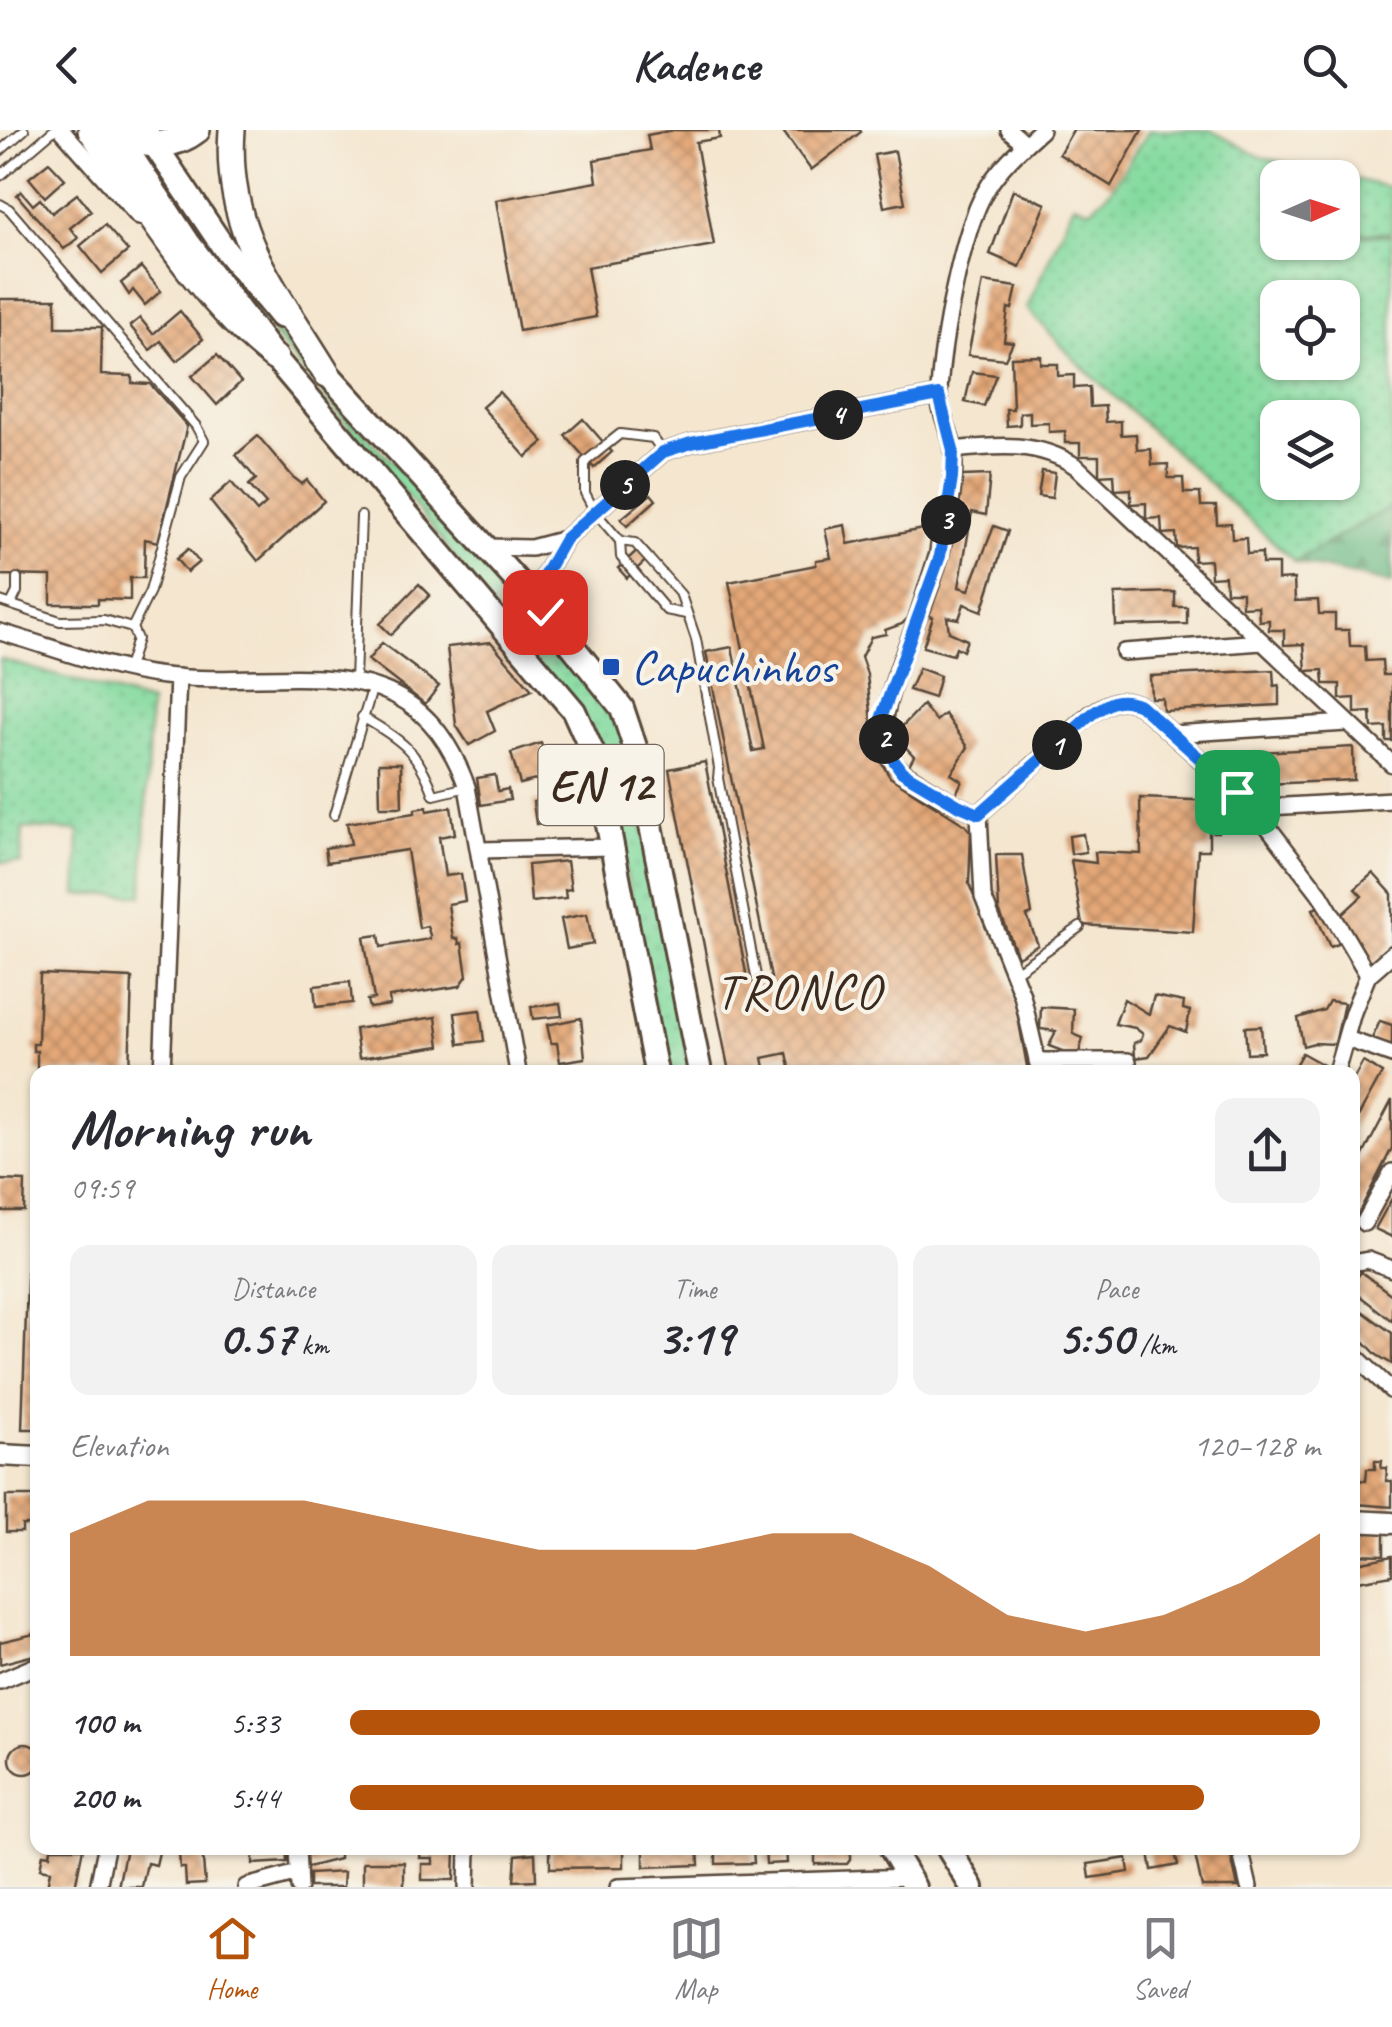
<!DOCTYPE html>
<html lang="en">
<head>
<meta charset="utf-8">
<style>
	body { margin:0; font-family:Caveat,sans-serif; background:#f2f2f3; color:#2b2b33; height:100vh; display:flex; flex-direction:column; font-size:38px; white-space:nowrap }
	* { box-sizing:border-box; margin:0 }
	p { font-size:32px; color:#7c7c81 }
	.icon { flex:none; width:55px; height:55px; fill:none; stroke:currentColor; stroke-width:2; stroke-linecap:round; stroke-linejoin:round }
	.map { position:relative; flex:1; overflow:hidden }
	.side { position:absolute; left:30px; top:935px; width:1330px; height:790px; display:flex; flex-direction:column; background:#fff; border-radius:20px; box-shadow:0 2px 8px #0004 }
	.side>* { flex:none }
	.needle { width:65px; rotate:87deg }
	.controls { position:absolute; left:1260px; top:30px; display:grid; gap:20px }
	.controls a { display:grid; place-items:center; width:100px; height:100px; border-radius:20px; background:#fff; box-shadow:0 2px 8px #0004; font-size:50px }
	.pin { position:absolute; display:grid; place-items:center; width:85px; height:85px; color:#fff; margin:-42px; border-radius:20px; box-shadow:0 5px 15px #0006 }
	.km { position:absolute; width:50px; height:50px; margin:-25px; border-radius:50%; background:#222; color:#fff; font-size:28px; line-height:50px; text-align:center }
	.round { display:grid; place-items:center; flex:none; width:105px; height:105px; border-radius:20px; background:#f2f2f3 }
	.summary { display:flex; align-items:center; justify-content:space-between; height:170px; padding:0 40px }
	h1 { font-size:55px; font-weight:600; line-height:75px }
	.metrics { display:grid; grid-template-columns:repeat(3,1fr); gap:15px; height:170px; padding:10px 40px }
	.metrics div { display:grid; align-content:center; border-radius:20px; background:#f2f2f3; text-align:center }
	.metrics b { font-size:50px; font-weight:600 }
	.metrics small { font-size:28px; font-weight:400 }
	.metrics p { font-size:28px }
	.chart { height:280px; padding:20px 40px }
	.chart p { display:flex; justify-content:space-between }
	.chart svg { width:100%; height:180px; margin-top:10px; fill:#b45309; opacity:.7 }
	ul { padding:0 40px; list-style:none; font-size:32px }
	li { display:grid; grid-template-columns:160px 120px 1fr; align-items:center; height:75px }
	li i { height:25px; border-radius:12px; background:#b45309 }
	header { display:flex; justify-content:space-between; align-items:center; height:130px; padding:0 40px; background:#fff; font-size:45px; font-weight:600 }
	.dock { display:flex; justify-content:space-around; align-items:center; height:140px; border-top:2px solid #e1e1e2; background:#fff; font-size:28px; color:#7c7c81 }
	.dock a { display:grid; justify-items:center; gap:5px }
	.dock .active { color:#b45309 }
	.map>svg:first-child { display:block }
	.grass { fill:url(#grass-dots); stroke:#5f825e; stroke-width:2.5; fill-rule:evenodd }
	.forest { fill:url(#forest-firs); stroke:#527252; stroke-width:2.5 }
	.building { fill:url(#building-cross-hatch) }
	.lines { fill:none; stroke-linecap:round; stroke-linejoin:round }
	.service-casing { stroke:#574639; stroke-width:12 }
	.minor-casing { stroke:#574639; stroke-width:20 }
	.secondary-casing { stroke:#574639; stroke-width:25 }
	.primary-casing { stroke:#574639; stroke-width:28 }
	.trunk-casing { stroke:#574639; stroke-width:30 }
	.service { stroke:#fff; stroke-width:8 }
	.minor { stroke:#fff; stroke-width:15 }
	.secondary { stroke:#fff; stroke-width:20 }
	.primary { stroke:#fff; stroke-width:22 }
	.trunk { stroke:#fff; stroke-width:25 }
	.route-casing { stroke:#fff; stroke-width:20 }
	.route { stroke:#1a73e8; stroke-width:12 }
	.transit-dot { fill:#1a4fb4; stroke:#f7f3e8; stroke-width:4 }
	.labels { text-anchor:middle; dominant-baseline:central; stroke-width:8; stroke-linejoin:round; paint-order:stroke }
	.shield { fill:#f7f3e8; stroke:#73665b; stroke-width:2.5 }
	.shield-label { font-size:45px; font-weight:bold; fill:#3b2a1e }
	.transit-label { font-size:48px; fill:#164399; stroke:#f7f3e8; text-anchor:start }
	.neighbourhood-label { font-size:50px; letter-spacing:2.5px; fill:#3b2a1e; stroke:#f7f3e8 }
</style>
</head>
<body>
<header><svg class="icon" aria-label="back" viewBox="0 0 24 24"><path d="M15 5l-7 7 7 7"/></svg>Kadence<svg class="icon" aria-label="search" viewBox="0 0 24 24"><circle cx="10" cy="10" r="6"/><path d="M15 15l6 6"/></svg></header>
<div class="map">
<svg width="1392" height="1757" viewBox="0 0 1392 1757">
	<defs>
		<pattern id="grass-dots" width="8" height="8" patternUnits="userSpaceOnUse" patternTransform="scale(2.5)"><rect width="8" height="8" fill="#83da9f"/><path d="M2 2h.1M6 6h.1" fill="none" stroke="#72bb88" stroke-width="1.8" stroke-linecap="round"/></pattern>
		<pattern id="forest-firs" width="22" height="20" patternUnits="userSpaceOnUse" patternTransform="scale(2.5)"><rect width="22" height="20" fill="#6aba86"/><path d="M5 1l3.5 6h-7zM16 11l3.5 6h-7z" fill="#58976d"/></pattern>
		<pattern id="building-cross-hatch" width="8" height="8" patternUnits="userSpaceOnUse" patternTransform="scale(2.5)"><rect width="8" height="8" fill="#e4a878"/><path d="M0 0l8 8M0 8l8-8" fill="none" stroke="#ba8962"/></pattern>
	</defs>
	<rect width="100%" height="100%" fill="#f7f3e8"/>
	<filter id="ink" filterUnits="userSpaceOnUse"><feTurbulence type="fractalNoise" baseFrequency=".01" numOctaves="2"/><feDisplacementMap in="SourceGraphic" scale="20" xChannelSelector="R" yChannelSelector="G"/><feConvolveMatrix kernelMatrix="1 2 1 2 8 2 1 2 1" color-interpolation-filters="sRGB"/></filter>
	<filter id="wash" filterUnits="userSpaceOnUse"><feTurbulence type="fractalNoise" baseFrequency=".0048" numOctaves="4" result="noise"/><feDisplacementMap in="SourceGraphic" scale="40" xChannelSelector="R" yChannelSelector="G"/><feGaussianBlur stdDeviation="2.25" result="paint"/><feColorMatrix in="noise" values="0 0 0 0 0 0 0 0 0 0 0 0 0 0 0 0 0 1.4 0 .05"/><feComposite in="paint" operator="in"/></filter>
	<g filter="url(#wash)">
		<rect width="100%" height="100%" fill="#f4e6cf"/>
		<g class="grass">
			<path d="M1149,0H1210L1261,27L1392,58V103H1343L1342,48H1278V112H1342L1343,104L1392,106V376L1295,432L1075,230L1027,178L1074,73L1090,80L1110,61ZM1278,168H1342V232H1278ZM1278,288H1342V352H1278Z"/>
			<path d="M146,22L263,185L344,281L504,451L614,579L625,609L692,942H666L601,619L422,385L257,185L141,26Z"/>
			<path d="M0,529L150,573L143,765H77L79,701L23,698L21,733L0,732Z"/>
		</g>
		<path class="forest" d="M1392,376V454L1295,432L1388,378Z"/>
		<g id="blocks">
			<g class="building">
				<path d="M674,0H719L720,8L696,12L714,115L587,137L596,187L519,201L496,70L597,52L594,30L650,20L647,5Z"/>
				<path d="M782,0H860L861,2L811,40Z"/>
				<path d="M1073,0H1142L1111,56L1059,24Z"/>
				<path d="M895,21L905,73L884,77L874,25Z"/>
				<path d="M49,32L65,49L45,67L29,48Z"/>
				<path d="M1013,60L1046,74L1020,137L990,124Z"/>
				<path d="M21,61L33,75L40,69L52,83L77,64L91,81L70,98L78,108L64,119L17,65Z"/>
				<path d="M105,95L128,121L102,143L80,116Z"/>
				<path d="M141,137L161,161L145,175L133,160L129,165L121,153Z"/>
				<path d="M983,152L1017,157L1012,179L1008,178L1004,211L1013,212L1005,229L968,225Z"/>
				<path d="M0,169H56V197H102L101,245L132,246V253L150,254L187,296L158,412L145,409L144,448H130V470L98,469V474H51V446L0,445Z"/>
				<path d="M180,181L203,209L177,231L161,211L150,220L130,196L140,188L153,204Z"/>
				<path d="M217,225L241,252L217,275L192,246Z"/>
				<path d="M1041,226V234H1058V246L1074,245V258L1089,257L1090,277L1105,276L1106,292L1121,291V305L1136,304L1137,320L1151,319L1152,335L1168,334V348H1183L1184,363H1200L1201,376H1216L1217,394L1231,393L1232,409L1246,408L1247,424L1262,423V434H1278V450L1294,449L1295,471L1318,470L1319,484H1335V500H1349L1350,516H1365L1366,531L1382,530L1383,545H1392V611H1386V597L1372,598L1371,582L1355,583V568L1340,569V554H1324L1323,540L1306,541L1304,514L1284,515V500H1269V490L1259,491L1258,476L1242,477V462H1226L1225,446L1211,447L1210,430L1194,431V417L1177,418L1176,403L1162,404L1161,388L1146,389V373L1131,374V359L1115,360L1114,344L1099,345V326H1080V313H1065V301L1049,302V293L1030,294V282L1020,283V295L1007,296L1006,279H1013L1011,227Z"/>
				<path d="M972,242L996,245L984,276L965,272Z"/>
				<path d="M499,262L544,312L526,327L482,277Z"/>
				<path d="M583,289L612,322L594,338L565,305Z"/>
				<path d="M258,306L293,347L302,354L307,350L324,371L258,431L210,371L231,352L257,382L266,374L249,355L256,349L236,325Z"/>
				<path d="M1042,341L1055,343L1052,368L1038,366Z"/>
				<path d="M990,345L986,385L972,382L959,457L969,460L994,396L1008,401L982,481L964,474L959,489L947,487L949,502L967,510L963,521L956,517L953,525L923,517L933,487L929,486L941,452L962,346Z"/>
				<path d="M651,364L656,370L627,396L621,389Z"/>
				<path d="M845,395L848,414L933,397L929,423L908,488L902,494L885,500L886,504L871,507L861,527L867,544L875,622L890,647L965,695L971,702L969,754L1015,870L1028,942H791L787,923L763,928L766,942H729L669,639L705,632L748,853L771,848L706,522L732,517L753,621L764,619L729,452L816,435V430L831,428L825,399Z"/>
				<path d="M643,415L652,425L627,448L618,438Z"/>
				<path d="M188,419L199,432L187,442L176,429Z"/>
				<path d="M419,454L430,465L391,505L380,494Z"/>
				<path d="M1175,462V477H1187V494L1116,496L1115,464Z"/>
				<path d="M491,512L532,560L487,581L495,601L469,615L456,595L447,517Z"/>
				<path d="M382,513L439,556L425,574L368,530Z"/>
				<path d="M919,538L940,546L934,568L909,560Z"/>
				<path d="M1273,540L1274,556L1279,555V575L1163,581L1162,568H1151L1150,546Z"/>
				<path d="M923,575L936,591L945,584L968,617L951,644L962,651L956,664L909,635L914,626L894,605Z"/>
				<path d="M541,613L551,646L520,654L511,623Z"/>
				<path d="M1353,617L1354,650L1240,655L1239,623Z"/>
				<path d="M379,633H401L402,677H380Z"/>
				<path d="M495,645L498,661L508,659L510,670L481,675L477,648Z"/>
				<path d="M558,667V670H564L566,678L553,680L554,691L536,694L533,672Z"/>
				<path d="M1140,668L1218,671V702H1209V720H1198L1193,802L1082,795L1071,730L1096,733L1095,722L1141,724Z"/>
				<path d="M427,677V681L451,677L455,704L439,707L445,746L461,744L465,771L448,774L453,809L458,808L459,814L462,813L467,846L460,856L389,867L390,875L369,878L367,870L374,869L364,807L379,805L381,817L430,809V805L427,796L419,798L407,720L327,732L325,718L351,714L347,693L415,683V679Z"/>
				<path d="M1083,704L1086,722L1071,724L1069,706Z"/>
				<path d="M996,725H1022L1032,784L1027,786L1038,815L1018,827L999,780Z"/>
				<path d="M567,731L571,759L565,760L566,768L531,772L528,735Z"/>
				<path d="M1373,743L1392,764V815L1373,834L1356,819L1337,789L1362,766L1355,759Z"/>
				<path d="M1323,775L1340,813L1330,817L1313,779Z"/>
				<path d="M587,784L593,814L567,819L561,789Z"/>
				<path d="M40,844L132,848L129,942H37V921H33V914H38Z"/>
				<path d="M350,852L352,873L316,877L314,856Z"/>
				<path d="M1154,866L1184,872L1183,879L1190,881L1186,902L1170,896L1149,926L1135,928L1134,913L1141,910L1143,904L1135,898L1115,894L1124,869L1149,884Z"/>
				<path d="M1329,871L1344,873L1335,914L1314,913L1303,916L1298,888L1324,880Z"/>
				<path d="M560,873L562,886L533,889L531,877Z"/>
				<path d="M1041,877L1074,879L1073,904L1083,908L1078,927L1049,916L1056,901L1040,899Z"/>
				<path d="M480,880L484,911L459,914L455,883Z"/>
				<path d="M436,887L440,916L359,928L355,899Z"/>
				<path d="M581,888L585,928L560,932L557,913H551L547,895Z"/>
				<path d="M1380,891L1392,895V917L1371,911Z"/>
				<path d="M1261,896L1263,922L1247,923L1245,897Z"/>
				<path d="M1302,923L1325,936L1321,942H1291Z"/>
				<path d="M1363,932L1382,943L1352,998V952Z"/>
				<path d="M1392,970V1018L1357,1086L1352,1084V1046Z"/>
				<path d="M0,1050L25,1051L24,1081H0Z"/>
				<path d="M1392,1068V1107L1375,1099Z"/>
				<path d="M28,1124H38V1299H22Z"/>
				<path d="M1361,1142L1392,1165V1191L1360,1166L1352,1178V1154Z"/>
				<path d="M1362,1181L1392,1203V1234L1377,1225L1352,1199Z"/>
				<path d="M1375,1331H1382L1381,1338H1387L1386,1351H1392V1377L1357,1374L1359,1350L1366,1351L1367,1339H1375Z"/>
				<path d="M6,1366H38V1395H22V1402H6Z"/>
				<path d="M1352,1400L1384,1402V1425L1352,1424Z"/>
				<path d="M1392,1426V1445L1352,1452V1434Z"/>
				<path d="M38,1503V1524L0,1534V1512Z"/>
				<circle cx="25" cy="1629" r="15"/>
				<path d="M51,1718H83L75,1757H47L50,1741L40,1739L43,1724L50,1725Z"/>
				<path d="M126,1718H160L156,1735L147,1733L142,1757H118Z"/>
				<path d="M185,1718H202L205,1754L186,1755L185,1738H180L179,1721H185Z"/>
				<path d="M253,1718H286L287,1732L253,1734Z"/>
				<path d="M304,1718H339V1729L304,1738Z"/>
				<path d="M421,1718H455L454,1750H422V1734H433V1728H420Z"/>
				<path d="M550,1718H624V1737L550,1738Z"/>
				<path d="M644,1718H698L699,1735L644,1737Z"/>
				<path d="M716,1718H753L754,1733L716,1734Z"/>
				<path d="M765,1718H786L787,1733L766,1734Z"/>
				<path d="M815,1718H850V1730L847,1734H815Z"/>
				<path d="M1174,1718L1178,1735L1152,1740L1149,1723Z"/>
				<path d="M1209,1718H1229L1238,1757H1202L1194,1721Z"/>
				<path d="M535,1723L536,1750L514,1751L516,1725Z"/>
				<path d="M1127,1728L1129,1742L1090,1748L1088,1734Z"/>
				<rect x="363" y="1732" width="41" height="25"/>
				<path d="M344,1742L343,1757H309V1744Z"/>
			</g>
		</g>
	</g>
	<g filter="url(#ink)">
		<use href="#blocks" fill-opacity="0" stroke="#574639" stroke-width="2.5"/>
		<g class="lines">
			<defs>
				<g id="service">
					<path d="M0,21L24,0"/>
					<path d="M0,46L54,0"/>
					<path d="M0,74L9,79L196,296L204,311L181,347L150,461L132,498L104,490L60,491L0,471"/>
					<path d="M663,322L653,308L620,304L585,332V363L595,382L620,411L621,427L666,480L686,484"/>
					<path d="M620,411L635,413L681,465L696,509L719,638L718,648L756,846"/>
					<path d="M11,474L17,462V448"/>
					<path d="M128,538L137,509L132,498"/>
					<path d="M355,550L361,386"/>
					<path d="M362,587C401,609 419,622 434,665L467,657"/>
					<path d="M334,685L373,556"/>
					<path d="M1014,843L1080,797"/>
				</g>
				<g id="minor">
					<path d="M62,0L139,87"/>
					<path d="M1009,0L1025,14"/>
					<path d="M953,320C997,315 1039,311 1077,337L1392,634"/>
					<path d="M488,417L531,418L565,409"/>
					<path d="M545,481L544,446L565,409L663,322L691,313L939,265"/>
					<path d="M0,502C53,517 109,540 164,546C287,561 412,504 467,657L518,942"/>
					<path d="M1124,522L1262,512"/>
					<path d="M1173,604L1347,593"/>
					<path d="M1268,677L1392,670"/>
					<path d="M979,684C951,673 891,646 885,614C876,569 928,475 940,426C947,398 957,349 953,320C951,301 938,281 939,261C942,212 961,104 985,62C998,38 1021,18 1041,0"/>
					<path d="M480,720L612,717"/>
					<path d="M1347,909L1392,925"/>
					<path d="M1037,931H1128V942"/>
					<path d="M162,942L178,547"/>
					<path d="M1040,942L1022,865L983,767L979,684L1091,584C1110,572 1119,566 1140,575L1252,676L1320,764L1368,845"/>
					<path d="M1336,942L1353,882L1368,845L1392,824"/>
					<path d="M1364,1093L1392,1042"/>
					<path d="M1352,1133L1368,1130L1392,1139"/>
					<path d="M1352,1223L1392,1261"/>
					<path d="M0,1551L38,1535"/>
					<path d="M297,1718L299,1757"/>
					<path d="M1240,1718L1249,1757"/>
					<path d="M98,1757L106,1718"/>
					<path d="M246,1757L298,1743"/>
					<path d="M467,1757L468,1718"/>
					<path d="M618,1757L909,1747"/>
				</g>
				<g id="secondary">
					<path d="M0,1325L38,1327"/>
					<path d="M1352,1391L1392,1393"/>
				</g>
				<g id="primary">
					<path d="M114,0L188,112L275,228L574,581L595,628L656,942"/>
					<path d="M146,2L224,118L280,186"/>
					<path d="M316,231L545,482L622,578L636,620L700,942"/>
					<path d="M891,1718L914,1757"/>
					<path d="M948,1718L972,1757"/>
				</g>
				<g id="trunk">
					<path d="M91,0C145,76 200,171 275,228"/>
					<path d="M127,0C144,22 178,15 197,0"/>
					<path d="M232,0C224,104 277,161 327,244"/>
				</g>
			</defs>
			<use href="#service" class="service-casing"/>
			<use href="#minor" class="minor-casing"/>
			<use href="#secondary" class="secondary-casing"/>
			<use href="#primary" class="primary-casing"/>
			<use href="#trunk" class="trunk-casing"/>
			<use href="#service" class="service"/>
			<use href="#minor" class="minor"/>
			<use href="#secondary" class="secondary"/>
			<use href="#primary" class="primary"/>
			<use href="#trunk" class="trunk"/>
		</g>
	</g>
	<g class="lines" filter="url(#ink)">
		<defs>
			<path id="route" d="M545,482L544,446L565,409L663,322L691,313L939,265L953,320L952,348L940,426L882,586L885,618L902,642L958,675L979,684L1092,584C1110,572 1119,566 1140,575L1237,662"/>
		</defs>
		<use href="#route" class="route-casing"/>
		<use href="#route" class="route"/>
	</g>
	<rect class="transit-dot" x="601" y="527" width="20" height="20" rx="5"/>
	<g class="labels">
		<rect class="shield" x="538.5" y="615" width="125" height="80" rx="8"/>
		<g class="shield-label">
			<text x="601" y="655">EN 12</text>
		</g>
		<g class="transit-label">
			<text x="631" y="537">Capuchinhos</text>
		</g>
		<g class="neighbourhood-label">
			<text x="799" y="861">TRONCO</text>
		</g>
	</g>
</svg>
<div class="controls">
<a><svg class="needle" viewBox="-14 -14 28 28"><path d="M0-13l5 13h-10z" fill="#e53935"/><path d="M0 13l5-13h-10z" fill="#7c7c81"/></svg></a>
<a><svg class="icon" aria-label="locate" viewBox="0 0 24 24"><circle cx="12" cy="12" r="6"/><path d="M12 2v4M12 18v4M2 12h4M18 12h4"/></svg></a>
<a><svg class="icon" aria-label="layers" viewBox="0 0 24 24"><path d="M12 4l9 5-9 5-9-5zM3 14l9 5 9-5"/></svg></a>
</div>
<div class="pin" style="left:1237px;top:662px;background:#1e9e55"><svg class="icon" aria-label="arrive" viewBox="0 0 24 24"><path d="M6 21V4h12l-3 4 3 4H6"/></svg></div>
<div class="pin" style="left:545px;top:482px;background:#d93025"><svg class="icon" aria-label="check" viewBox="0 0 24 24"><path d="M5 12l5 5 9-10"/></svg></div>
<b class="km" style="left:1057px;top:615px">1</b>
<b class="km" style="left:884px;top:609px">2</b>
<b class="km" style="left:946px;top:390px">3</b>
<b class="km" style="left:838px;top:285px">4</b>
<b class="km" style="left:625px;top:355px">5</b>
<section class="side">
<div class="summary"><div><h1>Morning run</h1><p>09:59</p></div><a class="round"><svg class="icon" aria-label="share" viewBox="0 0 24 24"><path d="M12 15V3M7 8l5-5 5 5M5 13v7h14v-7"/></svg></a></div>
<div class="metrics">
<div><p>Distance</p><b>0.57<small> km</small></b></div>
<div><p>Time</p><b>3:19</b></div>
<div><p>Pace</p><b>5:50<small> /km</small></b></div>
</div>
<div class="chart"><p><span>Elevation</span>120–128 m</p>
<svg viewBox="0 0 160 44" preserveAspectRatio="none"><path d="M0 44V14L10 6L20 6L30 6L40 10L50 14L60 18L70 18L80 18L90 14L100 14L110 22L120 34L130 38L140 34L150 26L160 14V44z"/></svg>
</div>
<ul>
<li><b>100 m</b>5:33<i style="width:100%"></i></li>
<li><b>200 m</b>5:44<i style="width:88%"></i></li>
</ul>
</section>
</div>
<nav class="dock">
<a class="active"><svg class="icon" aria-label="home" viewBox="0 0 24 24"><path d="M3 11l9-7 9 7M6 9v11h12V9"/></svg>Home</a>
<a><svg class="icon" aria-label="map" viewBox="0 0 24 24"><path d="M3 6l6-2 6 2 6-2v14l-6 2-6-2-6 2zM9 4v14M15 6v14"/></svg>Map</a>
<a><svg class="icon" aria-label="saved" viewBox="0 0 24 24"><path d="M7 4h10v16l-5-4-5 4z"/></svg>Saved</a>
</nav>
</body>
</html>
